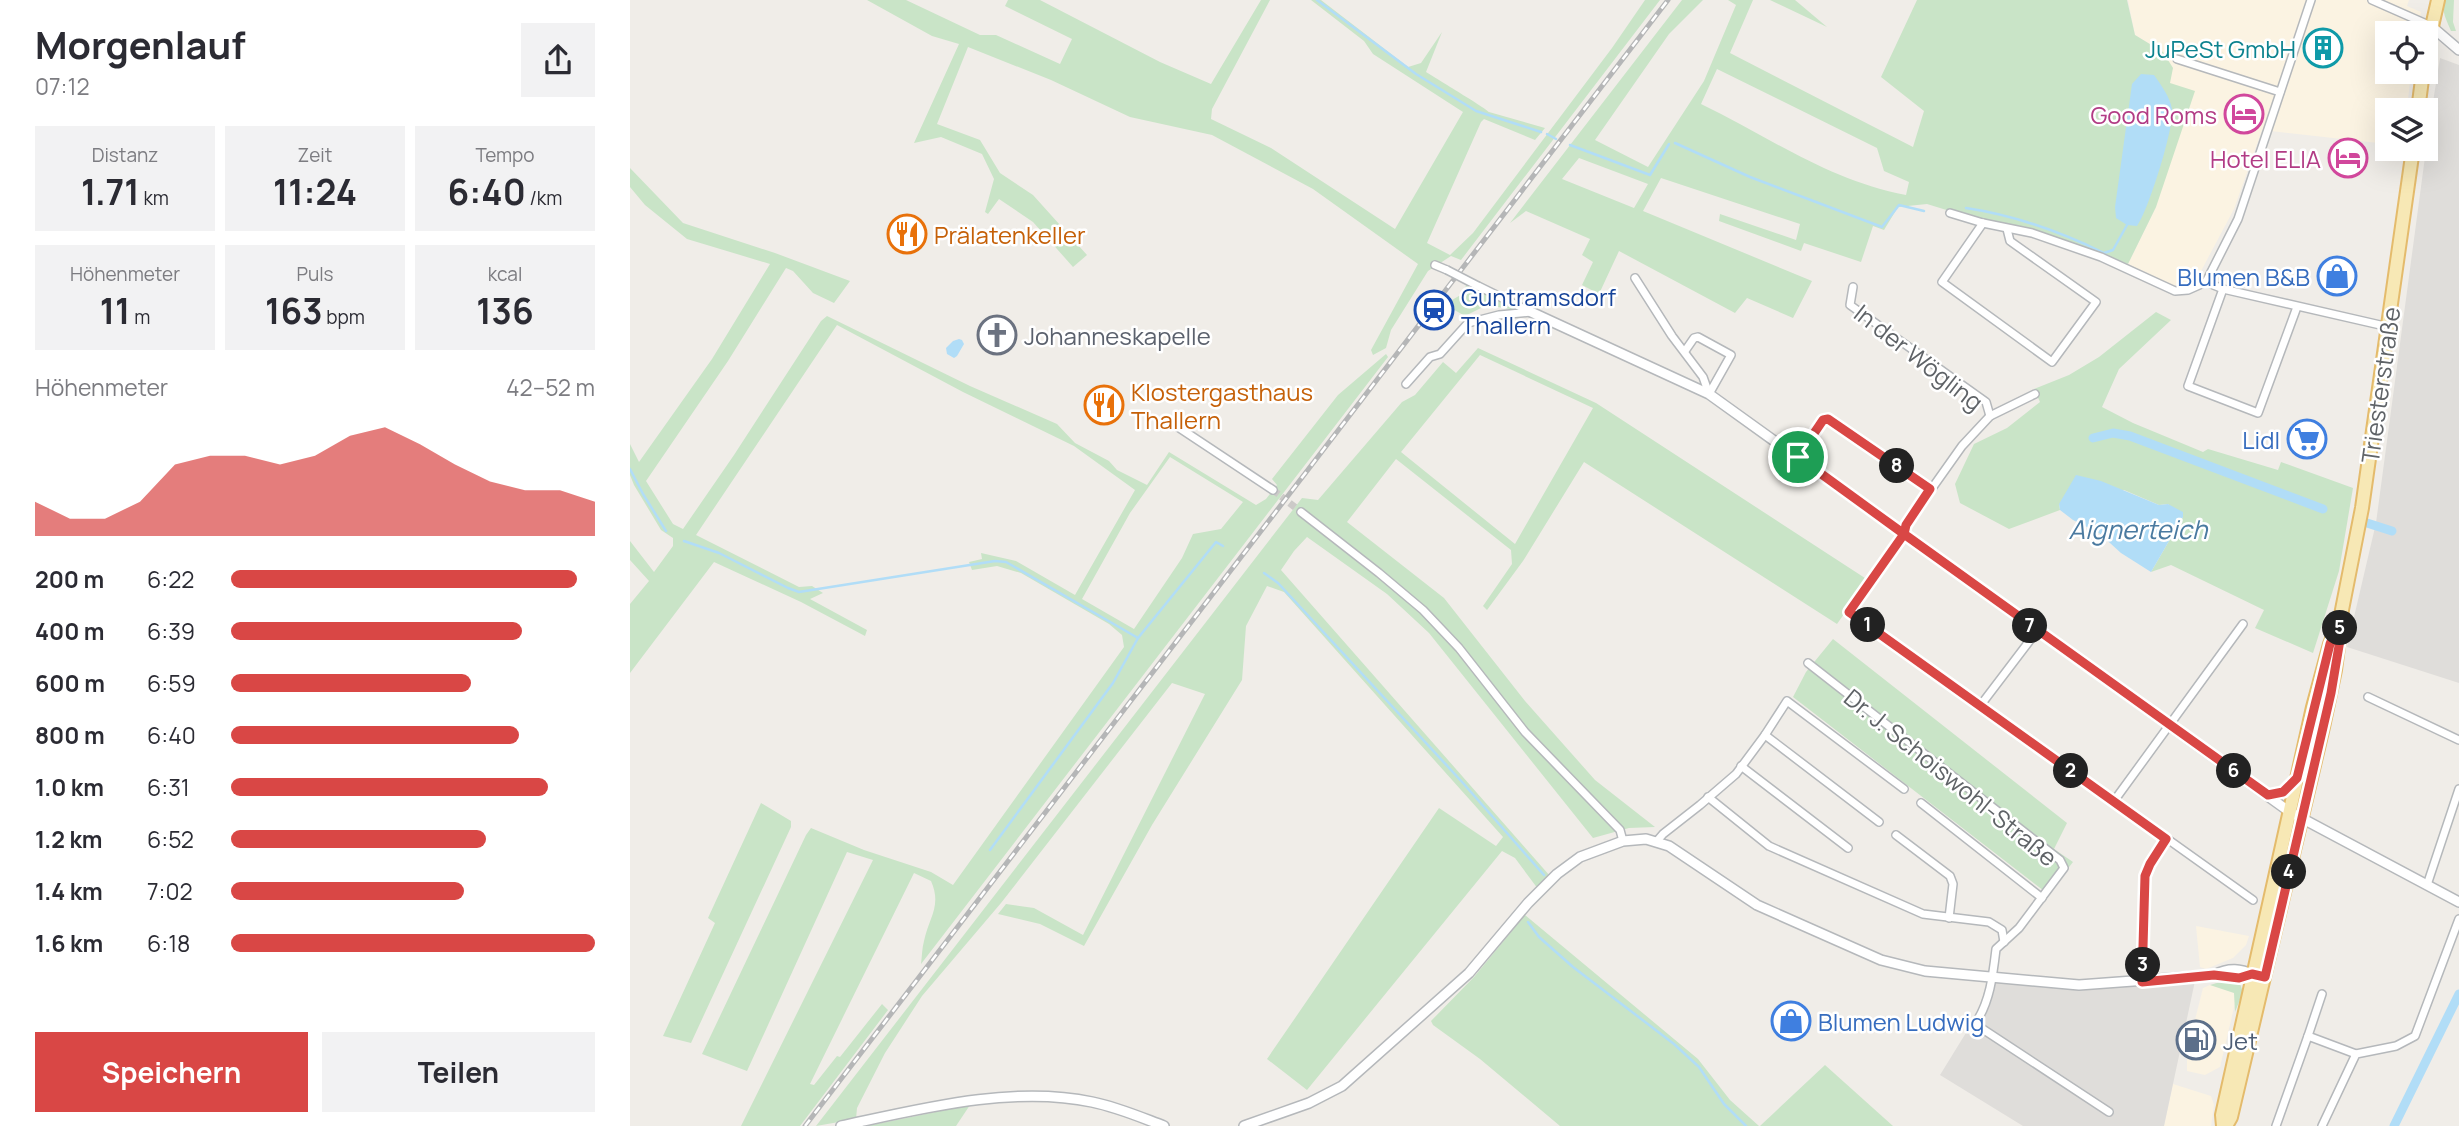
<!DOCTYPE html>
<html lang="de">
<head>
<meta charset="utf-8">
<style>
	body { margin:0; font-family:Manrope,sans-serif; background:#f2f2f3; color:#2b2b33; height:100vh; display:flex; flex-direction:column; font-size:26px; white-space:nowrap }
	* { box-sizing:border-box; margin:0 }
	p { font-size:23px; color:#7c7c81 }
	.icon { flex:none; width:38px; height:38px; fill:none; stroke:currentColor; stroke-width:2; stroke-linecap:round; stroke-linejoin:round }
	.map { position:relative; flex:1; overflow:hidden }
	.side { display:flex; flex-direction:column; background:#fff; width:630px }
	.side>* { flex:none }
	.tools { position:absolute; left:1745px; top:21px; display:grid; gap:14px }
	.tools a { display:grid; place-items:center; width:63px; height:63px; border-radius:0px; background:#fff; box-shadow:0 7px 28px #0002; font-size:35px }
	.pin { position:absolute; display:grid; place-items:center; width:60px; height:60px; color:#fff; margin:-30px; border:4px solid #fff; border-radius:50%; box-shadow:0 2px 7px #0007 }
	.km { position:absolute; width:35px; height:35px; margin:-18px; border-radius:50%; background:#222; color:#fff; font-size:19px; line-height:35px; text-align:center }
	.round { display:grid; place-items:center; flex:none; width:74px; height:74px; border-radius:0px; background:#f2f2f3 }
	.overview { display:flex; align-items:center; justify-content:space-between; height:119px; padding:0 35px }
	h1 { font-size:38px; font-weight:700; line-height:52px }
	.metrics { display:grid; grid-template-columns:repeat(3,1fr); gap:10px; height:119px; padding:7px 35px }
	.metrics div { display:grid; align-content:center; border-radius:0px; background:#f2f2f3; text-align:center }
	.metrics b { font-size:35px; font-weight:700 }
	.metrics small { font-size:19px; font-weight:400 }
	.metrics p { font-size:19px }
	.chart { height:196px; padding:14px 35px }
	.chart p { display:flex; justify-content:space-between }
	.chart svg { width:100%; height:126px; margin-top:7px; fill:#d94745; opacity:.7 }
	.primary-button { display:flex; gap:14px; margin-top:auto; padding:14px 35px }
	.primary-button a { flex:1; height:80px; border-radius:0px; background:#d94745; color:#fff; font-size:28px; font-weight:700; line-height:80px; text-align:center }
	.primary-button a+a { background:#f2f2f3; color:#2b2b33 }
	ul { padding:0 35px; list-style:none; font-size:23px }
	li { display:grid; grid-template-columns:112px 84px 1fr; align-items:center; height:52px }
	li i { height:18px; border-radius:9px; background:#d94745 }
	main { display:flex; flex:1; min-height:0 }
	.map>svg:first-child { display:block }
	.commercial { fill:#fbf3e2 }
	.industrial { fill:#dfddda }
	.green { fill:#c9e4c7; fill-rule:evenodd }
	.water { fill:#b1ddf7 }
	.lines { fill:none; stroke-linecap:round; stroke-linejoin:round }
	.stream { stroke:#b1ddf7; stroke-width:2.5 }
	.canal { stroke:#b1ddf7; stroke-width:9 }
	.minor-tunnel { stroke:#cccac8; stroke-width:7; stroke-dasharray:7 3.5; stroke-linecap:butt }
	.minor-casing { stroke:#b5b8bb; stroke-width:10 }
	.tertiary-casing { stroke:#b5b8bb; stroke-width:12 }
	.primary-casing { stroke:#e4bb6c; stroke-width:16 }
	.minor { stroke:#fff; stroke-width:7 }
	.tertiary { stroke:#fff; stroke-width:9 }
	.primary { stroke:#f7e8b5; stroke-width:12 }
	.rail-casing { stroke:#b5b6b7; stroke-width:5 }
	.rail { stroke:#fff; stroke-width:2.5; stroke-dasharray:8; stroke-linecap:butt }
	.minor-bridge-casing { stroke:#b5b8bb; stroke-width:10; stroke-linecap:butt }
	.minor-bridge { stroke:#fff; stroke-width:7 }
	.route-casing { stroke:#fff; stroke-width:14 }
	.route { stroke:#d94745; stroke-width:9 }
	.labels { text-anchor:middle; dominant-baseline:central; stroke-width:5; stroke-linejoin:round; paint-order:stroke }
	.culture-label { font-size:24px; fill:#0d838f; stroke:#fff; text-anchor:end }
	.hotel-label { font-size:24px; fill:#b23c85; stroke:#fff; text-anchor:end }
	.food-label { font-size:24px; fill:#c56008; stroke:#fff; text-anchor:start }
	.shop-label { font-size:24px; fill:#366cbe; stroke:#fff; text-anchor:end }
	.transit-label { font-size:24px; fill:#164399; stroke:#fff; text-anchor:start }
	.worship-label { font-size:24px; fill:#5b616d; stroke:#fff; text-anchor:start }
	.street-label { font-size:24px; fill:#5f6367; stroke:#fff }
	.service-label { font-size:24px; fill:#4e5e75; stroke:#fff; text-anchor:start }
	.water-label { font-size:26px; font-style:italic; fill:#4a7aa0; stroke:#fff }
</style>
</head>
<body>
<main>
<section class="side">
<div class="overview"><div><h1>Morgenlauf</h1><p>07:12</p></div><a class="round"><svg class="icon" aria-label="share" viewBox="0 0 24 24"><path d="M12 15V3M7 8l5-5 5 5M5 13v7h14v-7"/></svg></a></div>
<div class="metrics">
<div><p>Distanz</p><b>1.71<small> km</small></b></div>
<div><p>Zeit</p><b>11:24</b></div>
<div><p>Tempo</p><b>6:40<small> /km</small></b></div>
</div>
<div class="metrics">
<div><p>Höhenmeter</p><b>11<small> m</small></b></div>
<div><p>Puls</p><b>163<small> bpm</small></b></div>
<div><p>kcal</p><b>136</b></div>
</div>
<div class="chart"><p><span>Höhenmeter</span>42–52 m</p>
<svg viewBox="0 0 160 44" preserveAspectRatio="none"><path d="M0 44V32L10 38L20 38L30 32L40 19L50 16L60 16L70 19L80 16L90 9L100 6L110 12L120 19L130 25L140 28L150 28L160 32V44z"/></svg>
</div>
<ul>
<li><b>200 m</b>6:22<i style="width:95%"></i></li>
<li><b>400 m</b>6:39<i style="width:80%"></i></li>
<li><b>600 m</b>6:59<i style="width:66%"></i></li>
<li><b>800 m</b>6:40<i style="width:79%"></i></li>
<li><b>1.0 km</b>6:31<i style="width:87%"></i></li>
<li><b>1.2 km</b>6:52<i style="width:70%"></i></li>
<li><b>1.4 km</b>7:02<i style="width:64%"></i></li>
<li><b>1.6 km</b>6:18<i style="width:100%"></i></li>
</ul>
<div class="primary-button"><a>Speichern</a><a>Teilen</a></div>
</section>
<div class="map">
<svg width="1829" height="1126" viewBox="0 0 1829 1126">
	<rect width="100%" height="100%" fill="#f0ede8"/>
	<g class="commercial">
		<path d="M1498,0H1779L1777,6L1791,12L1788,33H1757V72H1781L1777,110H1757V144L1632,130L1604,209L1571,271L1556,286L1542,285L1498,264L1526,207L1539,83L1533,52L1505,35Z"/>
		<path d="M1566,926L1619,936L1616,945L1603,958L1576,969L1570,967Z"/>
		<path d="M1580,985L1604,993L1605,1003L1590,1067L1575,1075L1557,1071V1052L1573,988Z"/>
		<path d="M1543,1084L1581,1096L1584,1105L1581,1126H1534Z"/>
	</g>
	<g class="industrial">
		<path d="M1810,58L1829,65V683L1717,647L1746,523L1799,127Z"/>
		<path d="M1371,981L1448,987H1502L1565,981L1534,1126H1393L1310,1075L1347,1015L1356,986Z"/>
	</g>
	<g class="green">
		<path d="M237,0H276L350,35H366L430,64L442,39L375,6L378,0H410L530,62L581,84L631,0H640L582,109L581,119L641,148L765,229L833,112L743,54L734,41L681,0H691L778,67L791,63L812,32L796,72C807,79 857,109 859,112L915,128L905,140L854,119L851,122L797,243L820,255L843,233L982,48L1015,0H1030L831,260L821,256L798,271L761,330L756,348L743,355L741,350L788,264L683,189L597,143L582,135L500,117L421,80L338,47L307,124L350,140L370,173L403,195L457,255L443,267L403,222L369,199L358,214L355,212L364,179L352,154L311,137L284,143L329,44L302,36Z"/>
		<path d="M1052,0H1073L1039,34L965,140L1018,167L1074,81L1106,5L1098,0H1123L1100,53L1283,147L1294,111L1251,77L1287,0H1497L1505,35L1533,52L1543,68L1540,83L1565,91L1526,207L1498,264L1396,227L1336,216L1297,204L1268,207L1254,230L1243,226L1231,262L1174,243L1171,251L1089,221L1090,214L1166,240L1170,224L1031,178L1013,211L1182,281L1163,318L1117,298L1105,313L989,251L969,294L952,285L963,262L952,255L960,239L896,211L880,223ZM1087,69L1247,148L1254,171L1279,182L1276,195C1200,181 1139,137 1071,104ZM949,158L1018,184L1004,208L932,179Z"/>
		<path d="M1140,0H1165L1197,27Z"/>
		<path d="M1814,0H1824L1823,22L1826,31H1821C1817,21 1811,11 1814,0Z"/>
		<path d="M0,168L53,223L145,253L220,281L204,303L183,293L163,271L156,268L98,361L16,481L43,524L53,529L104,455L191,321L197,316L340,386L427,424L445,443L479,461L487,470L517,485L539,452L626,505L636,499L647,485L642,479L708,395L756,354L758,357L291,964C292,956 292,948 294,941C299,917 312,906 301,881L284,873L180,1084L184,1085L207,1056L210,1057L252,1004L258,1010L170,1126H111L243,860L217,852L117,1071L72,1054L176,835L181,828L234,850L301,872L323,885L494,647L492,635L479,624L391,573L367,566L342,570L339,562L352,559L351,553L386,561L445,595L505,490L444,446L333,392L207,325L66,535L169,587L182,586L193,593L180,599L237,630L235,636L171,602L84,562L0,673V604L19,581L0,560V541L24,572L43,546V538L31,530L4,485L0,475V444L9,462L82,359L140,264L57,239L15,205L0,187ZM540,457L613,502L591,529L563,534L552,558L504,629L452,599L500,513Z"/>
		<path d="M836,285L885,308V310L857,305L835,316L821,308L822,300L834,293Z"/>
		<path d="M1526,312L1541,320L1489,369L1472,407L1503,423L1573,452L1578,449L1648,470L1651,462L1723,488L1709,571L1683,653L1625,628L1634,610L1541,565L1521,572L1553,517L1538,504L1529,505L1494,490L1429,504L1430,510L1379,529L1330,503L1325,484L1344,444L1377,428L1410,402L1404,389L1439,375L1469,357Z"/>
		<path d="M848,348L966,403L1238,580L1207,624L954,462L893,561L857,610L853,606L882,564L881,550L766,459L717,522L814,598L895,701L965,780L1025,827L999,828L963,838L799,633L757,594L677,537L664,551L651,570L920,876L908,889L885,858L872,851L677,1090L637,1059L809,808L866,846L873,837L654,592L637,586L616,626L612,680L522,825L454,946L410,924L368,914L376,904L404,908L453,935L575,694L542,683L371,903L292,996L255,1053L227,1108L226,1119L186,1126L672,498L688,500L772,402L785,395L813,362L826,373ZM850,355L963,408L885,544L771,452Z"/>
		<path d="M1203,639L1437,823L1424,849L1443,862L1418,894L1163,697L1176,672Z"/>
		<path d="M131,803L161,821V827L61,1043L33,1036L85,923L78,918Z"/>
		<path d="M895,915L1068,1059L1100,1100L1129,1126H930L850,1059L803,1025L801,1021L844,977Z"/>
		<path d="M1597,980L1610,984L1613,992L1605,1012L1604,993L1580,985Z"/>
		<path d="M1195,1065L1263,1126H1130Z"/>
		<path d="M340,1105L326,1126H237Z"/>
	</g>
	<g class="water">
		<path d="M1511,74L1524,75C1531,85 1540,97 1542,109C1545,126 1518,212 1507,226L1497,225L1486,218L1485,207L1502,84Z"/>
		<path d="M329,339L332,340L334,344L327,356L324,358L317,354L316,348L323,341Z"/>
		<path d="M1446,475L1471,481L1529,505L1538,504L1553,512V517L1521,572L1491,553L1469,533L1443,520L1430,510L1429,504Z"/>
	</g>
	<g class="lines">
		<g class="stream">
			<path d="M687,0L786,74L846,111L911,132"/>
			<path d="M917,134L926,139"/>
			<path d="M1045,143L1120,177L1252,227L1269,205L1294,211"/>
			<path d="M940,145L1020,175L1039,144"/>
			<path d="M1336,208C1383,215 1431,232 1474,253L1483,250L1497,225"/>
			<path d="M0,469L13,494L36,531"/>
			<path d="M54,541L89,553L158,588L169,592L365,561L376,562L508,638"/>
			<path d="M634,573L648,583L833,783L914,875"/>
			<path d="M360,850L483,683L508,638L586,542L593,546"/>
			<path d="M898,922L909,937L943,967L1044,1044L1069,1067L1094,1104L1116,1126"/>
		</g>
		<g class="canal">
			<path d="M1463,438L1483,433L1500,436L1693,509"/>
			<path d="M1737,523L1762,531"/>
			<path d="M1764,1126L1829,994"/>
		</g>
		<path class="minor-tunnel" d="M643,490L671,512"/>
		<defs>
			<g id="minor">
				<path d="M1742,0L1801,26"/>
				<path d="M1547,59L1650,92"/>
				<path d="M1320,213L1353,223L1402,233L1471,257L1545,291L1558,290L1576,282L1608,219L1681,0"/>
				<path d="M1353,223L1312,282L1422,362L1466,302L1380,241L1377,229"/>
				<path d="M805,265L817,270"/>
				<path d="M1005,278L1042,336L1073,377L1079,394"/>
				<path d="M1576,282L1593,289L1759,327"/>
				<path d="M848,286L901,312"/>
				<path d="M1223,287L1220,305L1356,402L1360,416"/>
				<path d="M1593,289L1558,386L1628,413L1667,307"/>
				<path d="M1055,351L1064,338L1068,337L1101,355L1079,394"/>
				<path d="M776,384L800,357L810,354L838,323L869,315L901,312"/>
				<path d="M1405,394L1360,416L1332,446L1276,525L1274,534L1219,612L1623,900"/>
				<path d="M548,427L643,490"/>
				<path d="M1168,457L1193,420L1198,419L1300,489"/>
				<path d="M671,512L749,573L793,610L829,648L895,732L990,830L993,841"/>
				<path d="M1178,663L1430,860L1434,868L1389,928L1366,949C1363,975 1360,1002 1345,1024L1479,1112"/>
				<path d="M1738,697L1829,740"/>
				<path d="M1350,706L1407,631"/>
				<path d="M1135,735L1249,822"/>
				<path d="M1111,766L1218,848"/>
				<path d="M1078,797L1139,846L1293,914L1359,922L1372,930L1374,942"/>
				<path d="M1484,801L1613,624"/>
				<path d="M1291,803L1412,898"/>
				<path d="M1266,835L1320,876L1323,884L1319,918"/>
				<path d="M1027,841L1033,834L1070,805L1106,774L1135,735L1157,701L1274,789"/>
				<path d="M1797,885L1829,789"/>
				<path d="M1512,982L1515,876L1520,864L1536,839"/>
				<path d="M1678,1036L1692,994"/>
				<path d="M1646,1126L1678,1036L1726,1054"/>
				<path d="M1692,1126L1726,1054L1766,1046L1785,1036L1829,919"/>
			</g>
			<g id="tertiary">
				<path d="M1801,26L1829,50"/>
				<path d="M901,312L1079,394L1660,812L1829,902"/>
				<path d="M1638,795L1653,792L1665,780"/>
				<path d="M1584,975C1600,967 1610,969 1625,975"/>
				<path d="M211,1126C290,1109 382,1085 462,1102C487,1107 510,1117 534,1126"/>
				<path d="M614,1126L679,1103L712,1086L839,973L898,903L927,874L950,857L993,841L1016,839L1039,846L1127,905L1251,960L1295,971L1449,985L1584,975L1610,978L1622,974"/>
			</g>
			<g id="primary">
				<path d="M1796,53L1808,0"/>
				<path d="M1788,110L1793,72"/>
				<path d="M1593,1126L1592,1115L1683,707L1700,644L1710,620L1732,508L1783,149"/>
				<path d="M1596,1126L1601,1117L1693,727L1705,670L1710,631"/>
			</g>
		</defs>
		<use href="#minor" class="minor-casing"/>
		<use href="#tertiary" class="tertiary-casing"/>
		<use href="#primary" class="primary-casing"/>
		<use href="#minor" class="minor"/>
		<use href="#tertiary" class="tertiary"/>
		<use href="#primary" class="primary"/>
		<defs>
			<path id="rail" d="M175,1126L1038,0"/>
		</defs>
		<use href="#rail" class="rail-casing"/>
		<use href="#rail" class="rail"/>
		<defs>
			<path id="minor-bridge" d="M817,270L848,286"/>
		</defs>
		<use href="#minor-bridge" class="minor-bridge-casing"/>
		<use href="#minor-bridge" class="minor-bridge"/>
	</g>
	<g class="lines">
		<defs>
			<path id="route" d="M1168,457L1274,534L1219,612L1536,839L1520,864L1515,876L1512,982L1584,975L1609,978L1622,974L1635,977L1701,693L1710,640V620L1700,644L1667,778L1653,792L1638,795L1274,534L1276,525L1300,489L1198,419L1193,420L1168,457"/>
		</defs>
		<use href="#route" class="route-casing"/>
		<use href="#route" class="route"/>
	</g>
	<defs>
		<symbol id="building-ring" viewBox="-11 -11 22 22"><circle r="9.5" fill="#fff" stroke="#0f9aa8" stroke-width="1.5"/><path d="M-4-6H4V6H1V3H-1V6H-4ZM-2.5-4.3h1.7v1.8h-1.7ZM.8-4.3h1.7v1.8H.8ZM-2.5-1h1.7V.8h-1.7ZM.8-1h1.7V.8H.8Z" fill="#0f9aa8"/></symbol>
		<symbol id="hotel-ring" viewBox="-11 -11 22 22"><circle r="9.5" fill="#fff" stroke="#d1479c" stroke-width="1.5"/><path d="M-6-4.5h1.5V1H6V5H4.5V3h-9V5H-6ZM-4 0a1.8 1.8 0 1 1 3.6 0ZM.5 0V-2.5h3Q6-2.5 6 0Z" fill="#d1479c"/></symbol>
		<symbol id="restaurant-ring" viewBox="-11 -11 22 22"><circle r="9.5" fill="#fff" stroke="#e8710a" stroke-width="1.5"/><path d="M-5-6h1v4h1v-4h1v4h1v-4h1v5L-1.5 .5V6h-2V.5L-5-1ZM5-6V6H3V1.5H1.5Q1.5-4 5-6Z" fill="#e8710a"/></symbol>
		<symbol id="shop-ring" viewBox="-11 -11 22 22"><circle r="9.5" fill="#fff" stroke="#3f7fe0" stroke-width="1.5"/><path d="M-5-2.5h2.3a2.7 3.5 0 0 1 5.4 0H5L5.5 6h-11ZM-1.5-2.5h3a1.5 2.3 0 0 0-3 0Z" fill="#3f7fe0"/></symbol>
		<symbol id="station-ring" viewBox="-11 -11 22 22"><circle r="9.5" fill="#fff" stroke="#1a4fb4" stroke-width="1.5"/><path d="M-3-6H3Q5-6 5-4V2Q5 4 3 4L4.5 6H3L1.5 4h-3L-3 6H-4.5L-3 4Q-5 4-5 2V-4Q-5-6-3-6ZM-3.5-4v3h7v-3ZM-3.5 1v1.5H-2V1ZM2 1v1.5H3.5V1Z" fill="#1a4fb4"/></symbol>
		<symbol id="church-ring" viewBox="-11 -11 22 22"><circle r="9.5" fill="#fff" stroke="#6b7280" stroke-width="1.5"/><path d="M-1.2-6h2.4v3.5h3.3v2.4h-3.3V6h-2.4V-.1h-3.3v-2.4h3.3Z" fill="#6b7280"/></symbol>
		<symbol id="supermarket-ring" viewBox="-11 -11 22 22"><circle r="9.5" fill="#fff" stroke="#3f7fe0" stroke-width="1.5"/><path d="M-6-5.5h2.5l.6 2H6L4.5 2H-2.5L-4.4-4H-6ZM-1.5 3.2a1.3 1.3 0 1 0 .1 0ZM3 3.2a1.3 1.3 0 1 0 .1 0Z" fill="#3f7fe0"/></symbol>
		<symbol id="fuel-ring" viewBox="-11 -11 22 22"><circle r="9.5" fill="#fff" stroke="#5c6f8a" stroke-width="1.5"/><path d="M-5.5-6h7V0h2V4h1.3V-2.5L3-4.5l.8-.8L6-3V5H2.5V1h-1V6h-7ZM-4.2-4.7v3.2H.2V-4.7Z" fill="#5c6f8a"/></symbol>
	</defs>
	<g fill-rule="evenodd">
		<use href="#building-ring" x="1671" y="26" width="44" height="44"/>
		<use href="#hotel-ring" x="1592" y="92" width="44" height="44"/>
		<use href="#hotel-ring" x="1696" y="136" width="44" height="44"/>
		<use href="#restaurant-ring" x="255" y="212" width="44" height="44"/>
		<use href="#shop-ring" x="1685" y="254" width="44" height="44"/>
		<use href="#station-ring" x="782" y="288" width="44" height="44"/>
		<use href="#church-ring" x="345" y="313" width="44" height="44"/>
		<use href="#restaurant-ring" x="452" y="383" width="44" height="44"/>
		<use href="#supermarket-ring" x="1655" y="417" width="44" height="44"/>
		<use href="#shop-ring" x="1139" y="999" width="44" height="44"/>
		<use href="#fuel-ring" x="1544" y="1018" width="44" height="44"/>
	</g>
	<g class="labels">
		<g class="culture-label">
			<text x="1666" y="48">JuPeSt GmbH</text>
		</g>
		<g class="hotel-label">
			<text x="1587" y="114">Good Roms</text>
			<text x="1691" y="158">Hotel ELIA</text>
		</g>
		<g class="food-label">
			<text x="304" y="234">Prälatenkeller</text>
			<text x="501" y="391">Klostergasthaus<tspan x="501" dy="28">Thallern</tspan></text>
		</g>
		<g class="shop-label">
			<text x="1680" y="276">Blumen B&amp;B</text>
			<text x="1650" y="439">Lidl</text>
			<text x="1188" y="1021" text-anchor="start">Blumen Ludwig</text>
		</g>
		<g class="transit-label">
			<text x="831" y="296">Guntramsdorf<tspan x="831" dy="28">Thallern</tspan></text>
		</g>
		<g class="worship-label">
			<text x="394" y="335">Johanneskapelle</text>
		</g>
		<g class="street-label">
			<text transform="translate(1289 357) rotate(38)">In der Wögling</text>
			<text transform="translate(1750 385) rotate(-82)">Triesterstraße</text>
			<text transform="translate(1321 777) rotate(39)">Dr. J. Schoiswohl-Straße</text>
		</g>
		<g class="service-label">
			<text x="1593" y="1040">Jet</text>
		</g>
		<g class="water-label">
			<text x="1508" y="529">Aignerteich</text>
		</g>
	</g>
</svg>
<div class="tools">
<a><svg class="icon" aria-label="locate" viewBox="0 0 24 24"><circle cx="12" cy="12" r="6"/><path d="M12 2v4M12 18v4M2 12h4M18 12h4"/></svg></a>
<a><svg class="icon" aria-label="layers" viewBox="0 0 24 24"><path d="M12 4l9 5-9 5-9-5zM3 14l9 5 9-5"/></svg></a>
</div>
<div class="pin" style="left:1168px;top:457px;background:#1e9e55"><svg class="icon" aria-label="arrive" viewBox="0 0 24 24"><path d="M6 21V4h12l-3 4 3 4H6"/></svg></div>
<b class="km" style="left:1238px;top:625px">1</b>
<b class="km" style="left:1441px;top:771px">2</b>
<b class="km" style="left:1513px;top:965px">3</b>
<b class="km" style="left:1659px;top:872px">4</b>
<b class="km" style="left:1710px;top:628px">5</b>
<b class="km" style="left:1604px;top:771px">6</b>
<b class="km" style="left:1400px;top:626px">7</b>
<b class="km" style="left:1267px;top:466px">8</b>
</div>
</main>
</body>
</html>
